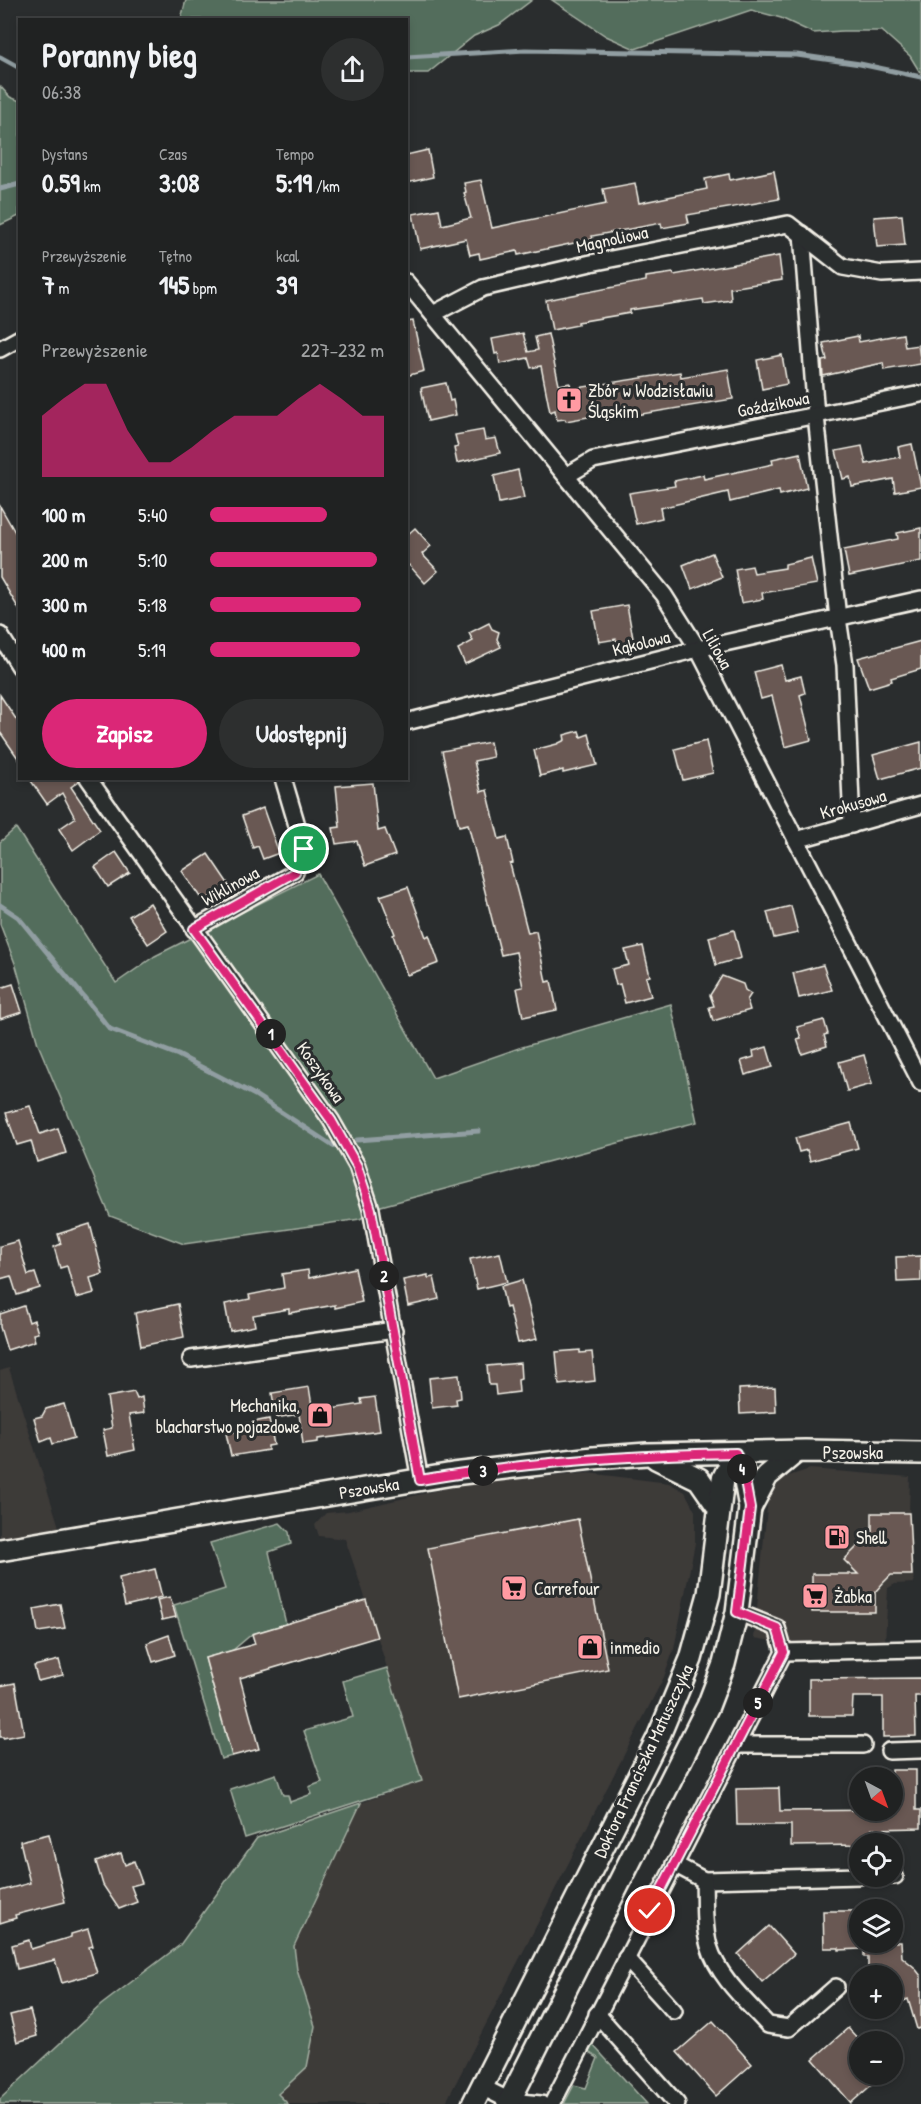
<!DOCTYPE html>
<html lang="pl">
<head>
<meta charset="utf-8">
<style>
	body { margin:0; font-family:"Patrick Hand",sans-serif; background:#2d2f2f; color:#f1f3f6; height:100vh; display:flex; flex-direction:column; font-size:22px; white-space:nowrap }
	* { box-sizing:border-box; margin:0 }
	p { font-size:20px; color:#a2a4a5 }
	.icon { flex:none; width:33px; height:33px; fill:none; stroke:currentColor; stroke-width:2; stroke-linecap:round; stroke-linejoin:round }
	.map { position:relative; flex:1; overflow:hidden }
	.side { position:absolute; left:18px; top:18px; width:390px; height:762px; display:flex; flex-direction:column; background:#202222; border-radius:0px; box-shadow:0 3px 9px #0003,0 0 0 2px #3d3f40 }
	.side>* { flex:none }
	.needle { width:39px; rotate:139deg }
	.buttons { position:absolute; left:849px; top:1767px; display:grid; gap:12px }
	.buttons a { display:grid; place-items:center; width:54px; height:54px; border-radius:50%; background:#202222; box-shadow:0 3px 9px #0003,0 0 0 2px #3d3f40; font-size:30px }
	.pin { position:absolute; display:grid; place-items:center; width:51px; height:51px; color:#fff; margin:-26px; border:3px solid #fff; border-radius:50%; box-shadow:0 2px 6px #0007 }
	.km { position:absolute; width:30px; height:30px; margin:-15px; border-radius:50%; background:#222; color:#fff; font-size:16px; line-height:30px; text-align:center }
	.round { display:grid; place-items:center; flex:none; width:63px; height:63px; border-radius:32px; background:#2d2f2f }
	.summary { display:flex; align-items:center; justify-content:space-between; height:102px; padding:0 24px }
	h1 { font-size:33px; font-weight:700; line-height:45px }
	.figures { display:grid; grid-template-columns:repeat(3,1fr); gap:9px; height:102px; padding:6px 24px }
	.figures div { display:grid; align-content:center }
	.figures b { font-size:26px; font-weight:700 }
	.figures small { font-size:16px; font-weight:400 }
	.figures p { font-size:16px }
	.chart { height:168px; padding:12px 24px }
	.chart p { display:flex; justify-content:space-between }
	.chart svg { width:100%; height:108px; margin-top:6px; fill:#db2777; opacity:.7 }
	.button { display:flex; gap:12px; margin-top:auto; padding:12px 24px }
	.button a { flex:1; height:69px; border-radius:36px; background:#db2777; color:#fff; font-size:24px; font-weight:700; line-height:69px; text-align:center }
	.button a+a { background:#2d2f2f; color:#f1f3f6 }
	ul { padding:0 24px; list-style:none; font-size:20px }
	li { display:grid; grid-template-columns:96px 72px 1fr; align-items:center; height:45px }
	li i { height:15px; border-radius:8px; background:#db2777 }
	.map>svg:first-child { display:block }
	.built { fill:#3d3a39 }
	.green { fill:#536d5c; stroke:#a4afa2; stroke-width:1.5 }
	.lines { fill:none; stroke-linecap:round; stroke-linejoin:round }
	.stream { stroke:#919ea2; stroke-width:5 }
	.building { fill:#695852; stroke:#f4f1e8; stroke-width:1.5 }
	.minor-casing { stroke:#f4f1e8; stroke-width:20 }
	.secondary-casing { stroke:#f4f1e8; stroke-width:26 }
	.minor { stroke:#2a2d2e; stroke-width:15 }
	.secondary { stroke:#2a2d2e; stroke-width:21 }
	.route-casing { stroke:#fff; stroke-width:12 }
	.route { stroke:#db2777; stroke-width:8 }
	.labels { text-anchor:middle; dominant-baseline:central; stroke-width:6; stroke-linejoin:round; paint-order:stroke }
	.street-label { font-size:18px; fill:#f4f1e8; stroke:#2a2d2e }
	.poi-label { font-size:18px; fill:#f4f1e8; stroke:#2a2d2e; text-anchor:start }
</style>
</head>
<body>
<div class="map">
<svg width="921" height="2104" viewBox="0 0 921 2104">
	<rect width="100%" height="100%" fill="#2a2d2e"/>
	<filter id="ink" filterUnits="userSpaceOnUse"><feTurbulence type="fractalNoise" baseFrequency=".0167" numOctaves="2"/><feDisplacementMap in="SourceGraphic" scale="12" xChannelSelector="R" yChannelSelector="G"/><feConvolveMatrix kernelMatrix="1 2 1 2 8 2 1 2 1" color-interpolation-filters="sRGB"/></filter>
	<g filter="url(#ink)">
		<g class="built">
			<path d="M9,1368L59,1527L0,1538V1371Z"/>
			<path d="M810,1469L910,1477L909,1513L914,1583L895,1584L888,1588L885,1643L804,1646L754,1638L768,1498L783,1478Z"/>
			<path d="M588,1473L669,1483L685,1492L695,1511V1543L674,1649L664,1677L445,2104H283L275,2098L307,2067L315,2026L297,1970L294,1946L361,1803L422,1781L366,1600L345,1539L319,1536L315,1525L326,1513L349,1511L460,1485Z"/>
		</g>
		<g class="green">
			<path d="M186,0H532L499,25L474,36L428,73H407L406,20L181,19Z"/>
			<path d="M552,0H921V74L910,56L882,31H842L813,33L781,18L751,10L635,49L606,36Z"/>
			<path d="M0,86L10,97L20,101L19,216L0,225Z"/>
			<path d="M16,828L116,983L155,956L318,874L433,1078L519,1048L671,1004L697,1122L381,1206L360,1219L184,1244L110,1216L38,1044L16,966L0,924V842Z"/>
			<path d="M280,1523L289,1532L291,1544L269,1552L286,1624L252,1634L233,1650L205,1658L232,1756L221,1759L174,1605L225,1589L210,1543Z"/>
			<path d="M387,1668L422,1781L245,1838L230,1789L276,1774L283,1795H288L290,1802L312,1794L309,1787L322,1782L304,1731L353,1717L343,1681Z"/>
			<path d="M361,1803L294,1946L297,1970L315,2026L307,2067L278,2094L288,2104H0V2099L101,2005L180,1945L257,1838Z"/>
			<path d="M592,2044L647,2104H564L574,2085L586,2088L598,2058L588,2052Z"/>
		</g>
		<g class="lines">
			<g class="stream">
				<path d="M0,57L20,68"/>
				<path d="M406,57L525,50L797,55L860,64L921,77"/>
				<path d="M0,189L20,184"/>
				<path d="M0,905L18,917L110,1029L178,1055L255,1095L333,1146"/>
				<path d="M357,1140L479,1131"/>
			</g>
		</g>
		<g class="building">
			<path d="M428,150L433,177L406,183V155Z"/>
			<path d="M774,171L779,199L687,215L689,223L662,228L661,223L592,236L593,239L518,255L517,251L480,259L479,253L470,255L466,239L420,249L413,214L439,209L442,225L471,218L464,193L466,192L464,183L481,180L492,228L606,204L603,189L635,183L639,203L707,189L705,179L729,174L730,180Z"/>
			<path d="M902,215L905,245L877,247L874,217Z"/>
			<path d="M779,256L782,280L730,288L731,300L704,304L703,299L630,310V313L578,322V325L552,330L546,300L646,281V277L673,273L674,275Z"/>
			<path d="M413,321L424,371L406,376V322Z"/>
			<path d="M523,333L528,352L538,350L535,337L548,334L559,385L570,383L571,389L680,372L681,377L728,369L733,399L630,416L629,413L611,416L610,413L566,421L565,419L557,420L555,410L550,412L541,366L531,368L528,358L500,364L498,353L495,354L492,339Z"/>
			<path d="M903,334L905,347L918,345L921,364L884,370L883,363L823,376L822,361L827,360L823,343L858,336L859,342Z"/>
			<path d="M782,355L787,384L762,389L757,360Z"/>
			<path d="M446,383L450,401L453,400L456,415L428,421L421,388Z"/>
			<path d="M483,430L485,440L496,438L500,453L457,463L454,448L458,447L455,435Z"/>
			<path d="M912,444L921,487L895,492L893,479L852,487L850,477L843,479L836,451L862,446L866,464L900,457L898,447Z"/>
			<path d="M800,453L807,488L780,495L779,490L730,502L728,492L660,508L662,518L636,524L629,493L675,486L674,481L703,475L704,479L773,464L772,459Z"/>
			<path d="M518,470L524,498L499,503L494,476Z"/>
			<path d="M0,506L20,541V611L0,577Z"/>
			<path d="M415,528L431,546L422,554L438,571L425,583L409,565L406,568V536Z"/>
			<path d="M921,528V561L849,576L844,550L898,539L897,533Z"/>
			<path d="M712,553L722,577L692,589L683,565Z"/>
			<path d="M811,558L817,584L762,593L763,599L741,603L735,569L752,566L754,573L785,568V564Z"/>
			<path d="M627,605L634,644L618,647L616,639L599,642L593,611Z"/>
			<path d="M489,623L492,629L499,632L497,639L501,647L465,664L458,649L473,641L469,633Z"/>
			<path d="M921,641V669L891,678L892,681L869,688L858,658Z"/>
			<path d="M781,665L785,680L801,676L805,693L800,695L811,740L785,747L772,696L761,699L754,672Z"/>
			<path d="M0,695L20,725V761L0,732Z"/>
			<path d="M579,731L581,737L589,734L597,765L563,773V770L540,776L534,750L557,744L565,740L564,735Z"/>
			<path d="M706,741L713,773L683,780L675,749Z"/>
			<path d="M490,742L493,757L474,761L481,792L487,790L499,839L507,837L513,863L510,864L528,933L536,931L546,982L551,981L557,1010L523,1017L517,988L523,987L516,952L501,955L468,824L459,826L442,751Z"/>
			<path d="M921,742V768L880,779L873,755Z"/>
			<path d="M29,778H78L79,781L71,787L100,830L73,850L59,829L75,818L62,793L47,804Z"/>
			<path d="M373,783L378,831L385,829L395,855L365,866L357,841L336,844L333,828L340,827L336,786Z"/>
			<path d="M263,808L279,853L263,859L258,846L253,848L242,816Z"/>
			<path d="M116,852L130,873L108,887L95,867Z"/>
			<path d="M208,854L229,885L205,900L202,896L200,897L182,871Z"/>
			<path d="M408,887L426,937L429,935L439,963L407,975L393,935L395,934L380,896Z"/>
			<path d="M150,903L167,931L148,944L129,916Z"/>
			<path d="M791,906L798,933L774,938L767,912Z"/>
			<path d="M734,930L741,958L716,965L709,937Z"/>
			<path d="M643,946L650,976L646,977L651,996L625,1003L620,984L616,985L612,969L629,965L625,950Z"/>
			<path d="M823,965L832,990L799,998L793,973Z"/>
			<path d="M722,976L743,984L745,990L751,994L747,1000L750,1010L713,1021L709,1007L714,1006L710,995Z"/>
			<path d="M13,984L22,1012L0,1019V988Z"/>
			<path d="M824,1020L828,1034L824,1035L827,1046L802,1054L797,1039L801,1038L797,1027Z"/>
			<path d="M767,1047L773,1067L745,1075L741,1061L754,1057L753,1051Z"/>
			<path d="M864,1055L872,1084L847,1091L839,1062Z"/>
			<path d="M30,1106L40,1134L58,1128L66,1153L37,1162L31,1141L17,1145L6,1113Z"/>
			<path d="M851,1123L858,1148L810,1161L807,1150L799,1152L795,1138Z"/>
			<path d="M90,1224L103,1274L90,1278L94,1293L76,1298L67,1266L60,1268L54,1247L61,1244L58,1234Z"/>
			<path d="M18,1241L28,1275L35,1273L40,1288L17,1295L11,1276L0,1279V1246Z"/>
			<path d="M500,1253L507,1282L477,1289L470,1259Z"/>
			<path d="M921,1256V1281L897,1282L896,1257Z"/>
			<path d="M355,1268L362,1302L335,1308V1305L289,1313V1309L253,1315L255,1326L230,1331L225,1304L250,1299L249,1295L284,1288L282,1274L308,1270L309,1278Z"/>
			<path d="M428,1275V1278L434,1277L439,1299L408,1306L403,1280Z"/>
			<path d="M522,1280L537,1339L518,1343L509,1307L506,1308L501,1286Z"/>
			<path d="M178,1304L184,1337L141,1346L135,1313Z"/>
			<path d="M24,1306L29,1322L34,1320L38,1333L33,1334L35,1341L7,1350L0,1327V1314Z"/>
			<path d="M580,1350V1353L592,1352L595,1381L559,1385L556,1352Z"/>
			<path d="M520,1363L521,1379L518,1380L519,1392L496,1395L495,1385H489L487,1366Z"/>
			<path d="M459,1375L461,1398L456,1399L457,1405L432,1408L429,1378Z"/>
			<path d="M309,1387L313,1412L362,1404L361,1399L375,1397L380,1431L318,1439V1442L303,1444L299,1414L276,1418L272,1393Z"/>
			<path d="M775,1387L776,1412L740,1414L739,1389Z"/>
			<path d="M134,1392L137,1399L142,1397L144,1413L129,1415L135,1450L108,1456L103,1430L112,1428L107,1397Z"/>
			<path d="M64,1404L74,1438L53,1444L51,1438L41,1442L34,1418L42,1416L46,1409Z"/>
			<path d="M269,1419L274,1445L268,1446V1450L231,1456L226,1433L239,1431L238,1425Z"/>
			<path d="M872,1513H909L912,1575H891L883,1583L875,1592V1612H812V1574H858L844,1560L872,1532Z"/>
			<path d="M578,1519L608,1669L458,1699L428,1548Z"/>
			<path d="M155,1569L162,1597L125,1606L119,1578Z"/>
			<path d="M170,1597L176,1617L162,1620L157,1600Z"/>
			<path d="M366,1600L377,1637L240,1678L259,1749L232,1756L205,1658L255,1644L252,1634Z"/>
			<path d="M60,1604L65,1628L38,1632L34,1609Z"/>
			<path d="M169,1635L175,1655L153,1662L147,1643Z"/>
			<path d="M59,1660L63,1675L38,1681L34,1666Z"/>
			<path d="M921,1678V1696H915L916,1736L883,1737V1697H853L852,1716H809V1679Z"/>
			<path d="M15,1683L24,1734L3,1738V1737H0V1686Z"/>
			<path d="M892,1770H916V1810H921V1828L872,1829V1844H860V1845L791,1846V1825H737L736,1789L779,1788L780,1811L892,1810Z"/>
			<path d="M49,1834L65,1902L15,1915L16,1918L0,1923V1891L30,1883L20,1841Z"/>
			<path d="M121,1853L125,1865L134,1861L142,1883L131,1886L137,1902L119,1909L103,1885L96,1862Z"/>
			<path d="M823,1911H860V1949L839,1950V1948H824Z"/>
			<path d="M769,1926L794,1954L762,1982L738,1954Z"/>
			<path d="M88,1929L93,1946L89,1947L97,1973L62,1983L55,1960L17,1969L12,1945L29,1940L31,1949L71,1937V1934Z"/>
			<path d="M864,1942H901L902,1957L914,1967L921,1976V2028L917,2029L908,1999L899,2003L892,1994V1976H876L868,1966V1957H864Z"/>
			<path d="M30,2010L37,2036L17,2042L10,2015Z"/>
			<path d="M713,2021L752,2064L716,2096L677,2052Z"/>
			<path d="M848,2028L860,2041V2074H884L851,2103L813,2059Z"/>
		</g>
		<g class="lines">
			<defs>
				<g id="minor">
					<path d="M802,234L816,416L838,618L845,665L852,825"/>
					<path d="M406,282L664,595L698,649L921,1083"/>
					<path d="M433,314L483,288L591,263L788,224L843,267L882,274L921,272"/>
					<path d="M0,349L20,338"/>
					<path d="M566,476L593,460L921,394"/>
					<path d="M0,635L20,667"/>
					<path d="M406,722L698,649L921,599"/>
					<path d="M88,778L331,1120L357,1166L371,1209L420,1480"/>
					<path d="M796,840L921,805"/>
					<path d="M194,929L295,872L304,849L283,778"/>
					<path d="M191,1359L394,1330"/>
					<path d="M784,1652L921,1649"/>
					<path d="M737,1745H863"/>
					<path d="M889,1751L921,1750"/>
					<path d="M674,1864L704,1880L860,1876"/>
					<path d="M892,1876H895"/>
					<path d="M704,1880C705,1902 703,1925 709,1946C718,1977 747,2002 768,2025L789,2028L836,1987"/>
					<path d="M626,1958L674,2011"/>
					<path d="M597,2014L677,2104"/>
					<path d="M482,2087L510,2101L541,2104"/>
					<path d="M552,2104L784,1652L777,1628L737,1612"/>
				</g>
				<g id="secondary">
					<path d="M656,1458L699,1479L719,1508"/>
					<path d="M750,1508L767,1476L796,1452"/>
					<path d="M0,1550L453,1474L593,1458L647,1454L805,1451L921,1453"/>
					<path d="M473,2104L658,1738L691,1659L709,1594L723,1479L736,1453"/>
					<path d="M508,2104L708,1706L724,1664L737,1612L750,1508L744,1475L736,1453"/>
				</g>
			</defs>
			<use href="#minor" class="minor-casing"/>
			<use href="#secondary" class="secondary-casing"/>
			<use href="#minor" class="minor"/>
			<use href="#secondary" class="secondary"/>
		</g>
	</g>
	<g class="lines" filter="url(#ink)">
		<defs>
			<path id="route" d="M304,849L295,872L194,929L331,1120L357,1166L371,1209L420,1480C524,1462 630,1455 736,1453L744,1475L750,1508L737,1612L777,1628L784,1652L650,1911"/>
		</defs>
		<use href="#route" class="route-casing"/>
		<use href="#route" class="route"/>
	</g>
	<defs>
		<symbol id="church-square" viewBox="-11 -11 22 22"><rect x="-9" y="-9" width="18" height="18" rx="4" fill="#ff9aa2" stroke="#2a2d2e"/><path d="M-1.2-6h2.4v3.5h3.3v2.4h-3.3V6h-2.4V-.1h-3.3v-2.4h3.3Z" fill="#111"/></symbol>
		<symbol id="shop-square" viewBox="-11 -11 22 22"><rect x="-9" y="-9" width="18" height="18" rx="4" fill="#ff9aa2" stroke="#2a2d2e"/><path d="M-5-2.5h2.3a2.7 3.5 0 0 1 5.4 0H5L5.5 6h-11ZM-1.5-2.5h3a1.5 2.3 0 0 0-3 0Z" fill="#111"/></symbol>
		<symbol id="fuel-square" viewBox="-11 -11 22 22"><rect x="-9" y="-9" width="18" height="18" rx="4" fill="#ff9aa2" stroke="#2a2d2e"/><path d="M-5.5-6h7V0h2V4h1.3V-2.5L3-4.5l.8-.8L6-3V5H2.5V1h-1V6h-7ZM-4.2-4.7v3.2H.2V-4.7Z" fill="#111"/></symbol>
		<symbol id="supermarket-square" viewBox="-11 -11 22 22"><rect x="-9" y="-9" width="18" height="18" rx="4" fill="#ff9aa2" stroke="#2a2d2e"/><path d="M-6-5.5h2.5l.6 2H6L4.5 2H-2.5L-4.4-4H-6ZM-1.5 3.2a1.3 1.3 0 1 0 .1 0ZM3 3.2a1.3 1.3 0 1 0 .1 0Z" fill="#111"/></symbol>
	</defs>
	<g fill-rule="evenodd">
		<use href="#church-square" x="554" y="385" width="30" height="30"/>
		<use href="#shop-square" x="305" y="1400" width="30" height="30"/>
		<use href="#fuel-square" x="822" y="1522" width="30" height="30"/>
		<use href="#supermarket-square" x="499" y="1573" width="30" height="30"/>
		<use href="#supermarket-square" x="800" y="1581" width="30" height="30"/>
		<use href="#shop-square" x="575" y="1632" width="30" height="30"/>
	</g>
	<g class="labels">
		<g class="street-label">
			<text transform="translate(612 239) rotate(-12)">Magnoliowa</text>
			<text transform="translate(773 404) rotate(-11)">Goździkowa</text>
			<text transform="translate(641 643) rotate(-14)">Kąkolowa</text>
			<text transform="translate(718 649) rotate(61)">Liliowa</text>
			<text transform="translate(853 804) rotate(-16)">Krokusowa</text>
			<text transform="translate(230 886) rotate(-29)">Wiklinowa</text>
			<text transform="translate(321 1072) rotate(55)">Koszykowa</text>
			<text x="853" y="1452">Pszowska</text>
			<text transform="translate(369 1488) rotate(-9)">Pszowska</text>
			<text transform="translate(643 1761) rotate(-65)">Doktora Franciszka Matuszczyka</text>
		</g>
		<g class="poi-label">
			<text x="588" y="390">Zbór w Wodzisławiu<tspan x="588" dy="21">Śląskim</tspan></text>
			<text x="300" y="1405" text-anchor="end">Mechanika,<tspan x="300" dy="21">blacharstwo pojazdowe</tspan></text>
			<text x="856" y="1537">Shell</text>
			<text x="534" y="1588">Carrefour</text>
			<text x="834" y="1596">Żabka</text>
			<text x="610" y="1647">inmedio</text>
		</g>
	</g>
</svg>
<div class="buttons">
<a><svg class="needle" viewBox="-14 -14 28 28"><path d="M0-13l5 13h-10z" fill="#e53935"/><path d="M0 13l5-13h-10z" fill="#a2a4a5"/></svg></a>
<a><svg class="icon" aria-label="locate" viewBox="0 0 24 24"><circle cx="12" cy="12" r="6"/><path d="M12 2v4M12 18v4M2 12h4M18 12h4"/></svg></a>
<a><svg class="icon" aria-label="layers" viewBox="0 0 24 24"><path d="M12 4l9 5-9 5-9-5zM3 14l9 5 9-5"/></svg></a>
<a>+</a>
<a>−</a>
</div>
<div class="pin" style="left:304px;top:849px;background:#1e9e55"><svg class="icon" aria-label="arrive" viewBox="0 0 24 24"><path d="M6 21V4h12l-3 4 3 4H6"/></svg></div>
<div class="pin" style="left:650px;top:1911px;background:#d93025"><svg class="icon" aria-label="check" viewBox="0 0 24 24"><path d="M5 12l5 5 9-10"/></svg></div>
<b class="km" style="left:271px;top:1034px">1</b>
<b class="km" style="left:384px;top:1276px">2</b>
<b class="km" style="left:483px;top:1471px">3</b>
<b class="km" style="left:742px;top:1469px">4</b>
<b class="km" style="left:758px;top:1703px">5</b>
<section class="side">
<div class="summary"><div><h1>Poranny bieg</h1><p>06:38</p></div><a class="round"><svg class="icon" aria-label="share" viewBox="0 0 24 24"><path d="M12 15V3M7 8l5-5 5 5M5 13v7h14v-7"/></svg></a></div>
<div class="figures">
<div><p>Dystans</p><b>0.59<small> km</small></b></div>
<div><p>Czas</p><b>3:08</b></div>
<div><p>Tempo</p><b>5:19<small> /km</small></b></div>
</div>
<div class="figures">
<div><p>Przewyższenie</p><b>7<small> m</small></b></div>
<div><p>Tętno</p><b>145<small> bpm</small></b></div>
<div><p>kcal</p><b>39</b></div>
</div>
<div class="chart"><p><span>Przewyższenie</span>227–232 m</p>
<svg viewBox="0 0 160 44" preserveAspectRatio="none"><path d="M0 44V19L10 12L20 6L30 6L40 25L50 38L60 38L70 32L80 25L90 19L100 19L110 19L120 12L130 6L140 12L150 19L160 19V44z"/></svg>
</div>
<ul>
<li><b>100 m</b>5:40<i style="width:67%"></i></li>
<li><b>200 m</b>5:10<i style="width:96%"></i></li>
<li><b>300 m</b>5:18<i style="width:87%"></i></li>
<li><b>400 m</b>5:19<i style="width:86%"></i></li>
</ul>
<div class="button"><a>Zapisz</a><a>Udostępnij</a></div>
</section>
</div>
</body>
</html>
